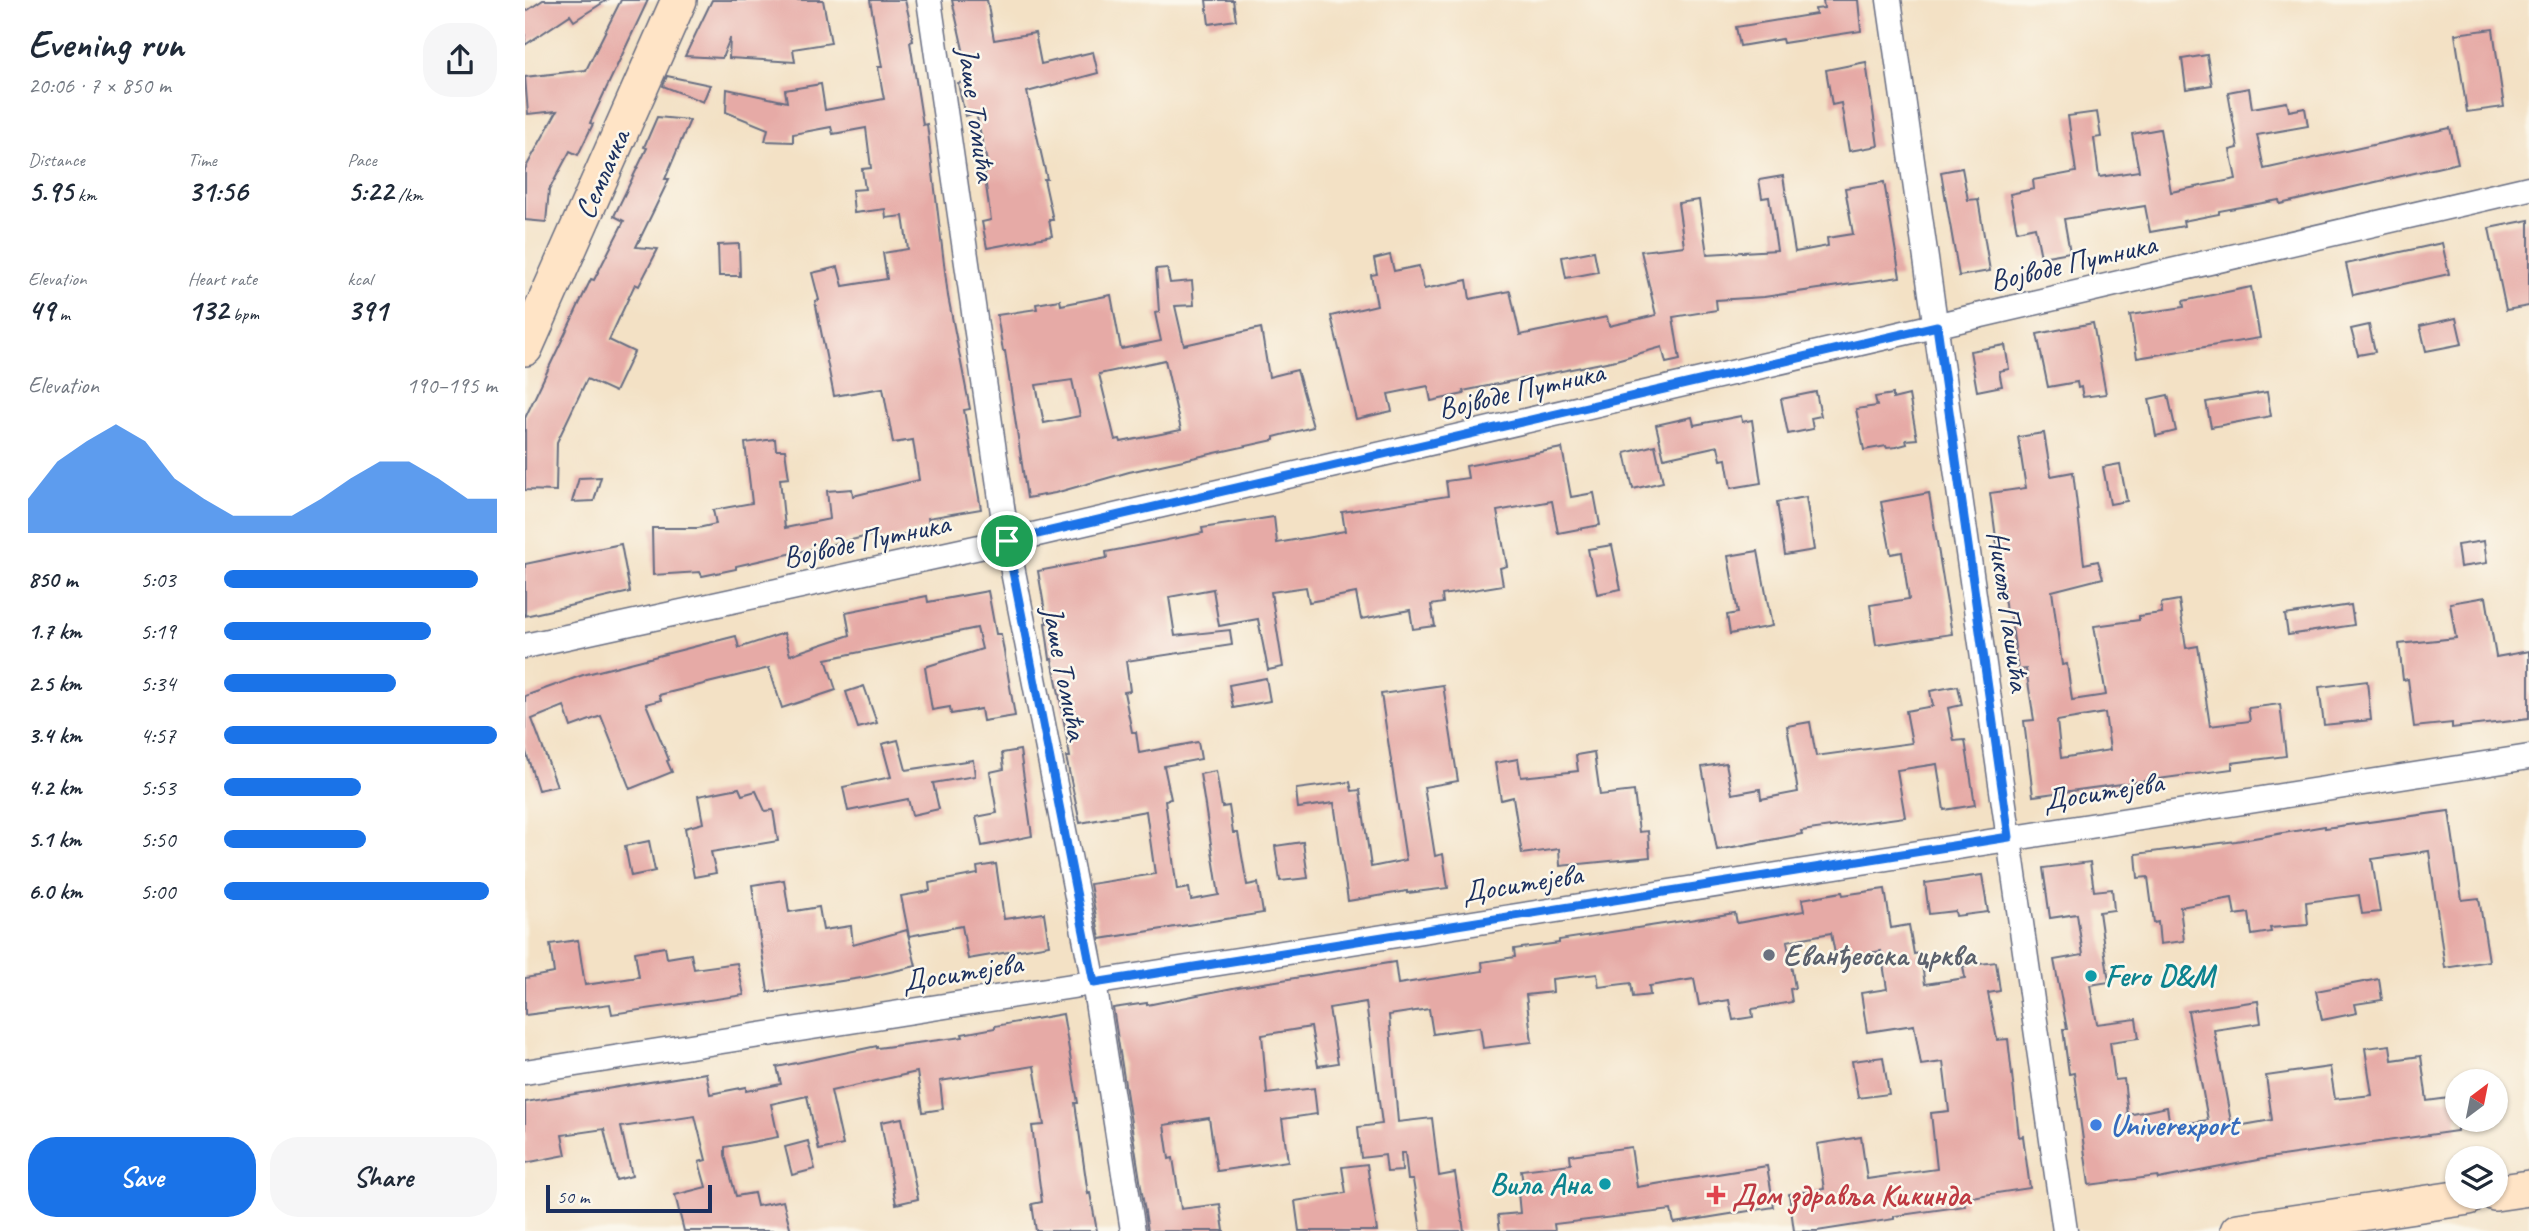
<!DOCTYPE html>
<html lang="en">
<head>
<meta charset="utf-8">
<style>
	body { margin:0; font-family:Caveat,sans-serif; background:#f6f6f7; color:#1f2937; height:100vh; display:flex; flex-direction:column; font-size:26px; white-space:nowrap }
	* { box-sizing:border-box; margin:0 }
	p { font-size:23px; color:#747a83 }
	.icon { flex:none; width:38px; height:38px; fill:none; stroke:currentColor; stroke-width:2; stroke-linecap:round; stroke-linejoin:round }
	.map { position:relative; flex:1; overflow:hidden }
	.drawer { display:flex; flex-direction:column; background:#fff; width:525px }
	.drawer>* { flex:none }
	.needle { width:46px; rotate:32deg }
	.fabs { position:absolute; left:1920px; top:1069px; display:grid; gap:14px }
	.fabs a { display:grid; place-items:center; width:63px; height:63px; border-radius:50%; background:#fff; box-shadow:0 2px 5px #0004; font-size:35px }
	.scale { position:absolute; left:21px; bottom:18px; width:166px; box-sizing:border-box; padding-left:7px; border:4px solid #1b2f5e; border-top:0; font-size:19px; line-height:24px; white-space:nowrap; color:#1b2f5e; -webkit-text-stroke:5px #fbf7ec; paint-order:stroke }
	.pin { position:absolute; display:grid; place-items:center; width:60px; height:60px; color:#fff; margin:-30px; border:4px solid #fff; border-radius:50%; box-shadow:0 2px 7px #0007 }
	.round { display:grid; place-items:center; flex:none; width:74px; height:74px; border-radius:28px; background:#f6f6f7 }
	.summary { display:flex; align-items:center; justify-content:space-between; height:119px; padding:0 28px }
	h1 { font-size:38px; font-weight:700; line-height:52px }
	.stats { display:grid; grid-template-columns:repeat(3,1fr); gap:10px; height:119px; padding:7px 28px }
	.stats div { display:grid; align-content:center }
	.stats b { font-size:30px; font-weight:700 }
	.stats small { font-size:19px; font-weight:400 }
	.stats p { font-size:19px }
	.chart { height:196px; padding:14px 28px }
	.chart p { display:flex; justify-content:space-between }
	.chart svg { width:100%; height:126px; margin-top:7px; fill:#1a73e8; opacity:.7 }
	.primary-button { display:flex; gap:14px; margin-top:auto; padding:14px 28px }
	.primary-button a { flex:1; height:80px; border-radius:28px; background:#1a73e8; color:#fff; font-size:28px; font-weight:700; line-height:80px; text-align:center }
	.primary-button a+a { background:#f6f6f7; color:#1f2937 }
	ul { padding:0 28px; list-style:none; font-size:23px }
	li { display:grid; grid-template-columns:112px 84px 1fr; align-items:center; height:52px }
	li i { height:18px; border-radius:9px; background:#1a73e8 }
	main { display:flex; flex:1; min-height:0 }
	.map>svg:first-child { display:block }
	.building { fill:#e6aaa6; fill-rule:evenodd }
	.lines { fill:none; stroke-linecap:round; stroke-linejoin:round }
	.street-casing { stroke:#676d82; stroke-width:27 }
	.secondary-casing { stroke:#676d82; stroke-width:38 }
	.street { stroke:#fff; stroke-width:24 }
	.secondary { stroke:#ffe4c6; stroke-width:35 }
	.route-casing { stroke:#fff; stroke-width:14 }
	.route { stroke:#1a73e8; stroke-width:9 }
	.worship-dot { fill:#6b7280; stroke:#fbf7ec; stroke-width:2.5 }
	.culture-dot { fill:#0f9aa8; stroke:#fbf7ec; stroke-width:2.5 }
	.shop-dot { fill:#3f7fe0; stroke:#fbf7ec; stroke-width:2.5 }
	.health-dot { fill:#e0444e; stroke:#fbf7ec; stroke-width:2.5 }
	.labels { text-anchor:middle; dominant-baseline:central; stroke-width:5; stroke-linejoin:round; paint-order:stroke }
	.street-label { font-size:30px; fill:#1b2f5e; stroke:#fbf7ec }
	.worship-label { font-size:30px; font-weight:bold; fill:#5b616d; stroke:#fbf7ec; text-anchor:start }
	.culture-label { font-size:30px; font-weight:bold; fill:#0d838f; stroke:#fbf7ec; text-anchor:start }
	.shop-label { font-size:30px; font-weight:bold; fill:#366cbe; stroke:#fbf7ec; text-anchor:start }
	.health-label { font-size:30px; font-weight:bold; fill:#be3a42; stroke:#fbf7ec; text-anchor:start }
</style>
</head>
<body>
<main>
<section class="drawer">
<div class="summary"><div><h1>Evening run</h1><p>20:06 · 7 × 850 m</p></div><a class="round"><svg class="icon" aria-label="share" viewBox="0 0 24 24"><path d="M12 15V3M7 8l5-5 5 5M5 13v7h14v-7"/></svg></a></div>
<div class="stats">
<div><p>Distance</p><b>5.95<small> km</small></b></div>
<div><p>Time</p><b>31:56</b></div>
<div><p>Pace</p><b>5:22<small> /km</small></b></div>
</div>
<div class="stats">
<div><p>Elevation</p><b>49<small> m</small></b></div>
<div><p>Heart rate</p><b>132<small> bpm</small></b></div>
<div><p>kcal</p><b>391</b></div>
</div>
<div class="chart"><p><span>Elevation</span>190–195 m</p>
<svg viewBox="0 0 160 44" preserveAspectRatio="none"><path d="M0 44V32L10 19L20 12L30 6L40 12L50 25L60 32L70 38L80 38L90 38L100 32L110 25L120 19L130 19L140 25L150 32L160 32V44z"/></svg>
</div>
<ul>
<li><b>850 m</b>5:03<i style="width:93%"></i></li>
<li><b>1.7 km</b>5:19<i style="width:76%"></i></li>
<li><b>2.5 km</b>5:34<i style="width:63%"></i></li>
<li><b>3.4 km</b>4:57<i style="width:100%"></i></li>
<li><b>4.2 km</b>5:53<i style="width:50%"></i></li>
<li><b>5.1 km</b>5:50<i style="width:52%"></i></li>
<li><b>6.0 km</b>5:00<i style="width:97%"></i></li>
</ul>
<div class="primary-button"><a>Save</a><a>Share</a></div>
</section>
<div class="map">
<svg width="2004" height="1231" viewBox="0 0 2004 1231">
	<rect width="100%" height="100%" fill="#fbf7ec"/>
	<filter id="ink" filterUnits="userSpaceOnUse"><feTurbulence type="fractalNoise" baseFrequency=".0143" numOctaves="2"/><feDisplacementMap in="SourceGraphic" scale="14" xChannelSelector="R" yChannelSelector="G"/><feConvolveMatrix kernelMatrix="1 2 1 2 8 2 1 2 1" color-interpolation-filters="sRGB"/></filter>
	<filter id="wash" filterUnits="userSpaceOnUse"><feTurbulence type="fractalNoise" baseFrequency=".00686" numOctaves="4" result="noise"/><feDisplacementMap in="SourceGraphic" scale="28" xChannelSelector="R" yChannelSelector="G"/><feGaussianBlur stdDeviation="1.57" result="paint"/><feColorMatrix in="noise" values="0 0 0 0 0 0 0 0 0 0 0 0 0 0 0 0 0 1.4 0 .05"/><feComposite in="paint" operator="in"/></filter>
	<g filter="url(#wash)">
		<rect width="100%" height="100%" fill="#f3e1c5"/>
		<g id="blocks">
			<g class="building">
				<path d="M18,0H82L49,21L45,15L0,45V12Z"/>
				<path d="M96,0H123L65,123L68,124L53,155L45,151L24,190L21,222L0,220V169L32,111L3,114L0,77L61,70Z"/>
				<path d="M187,0H298L306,43L268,49L270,62L204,58L205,38L197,58L160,56Z"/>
				<path d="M345,0H380L384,17L388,41L385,42L398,125L402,124L423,296L445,409L439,410L456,509L403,518L405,528L349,542L348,535L211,566V569L177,576L175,572L128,575L127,528H173L191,524L188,510L227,503L220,443L250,439L251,450H260L264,478L255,479L260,528L305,519L302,491L327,489L328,496L394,480L388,440L368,443L358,388L309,396L290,301L294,300L287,273L313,267L318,286L362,279L358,253L383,249L378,216L361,218L360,209L329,213L327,190L340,189L337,169L346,168L341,128L308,134L306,127L268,134V142L240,141L243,129L201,112L202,89L262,102L260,90L296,84L300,110L359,99L353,67H357Z"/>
				<path d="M427,0H462L469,40L510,33L516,64L568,52L573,73L502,92L522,179H519L528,220H524L527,236L462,248L457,222L466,220L459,172L464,171L451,113L440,116L433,83L445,81Z"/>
				<path d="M681,0H708L711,20L684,24Z"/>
				<path d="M1298,0H1333L1336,31L1258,43L1257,39L1215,46L1211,27L1291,14L1290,9L1299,8Z"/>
				<path d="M1968,29L1979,107L1942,112L1930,34Z"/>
				<path d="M1682,55L1687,85L1661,89L1657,59Z"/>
				<path d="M1341,62L1353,146L1324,151L1316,103L1307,105L1301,70Z"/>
				<path d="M142,76L185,85L178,102L138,86Z"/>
				<path d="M1724,88L1727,108L1762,102L1764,111L1780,108L1783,126L1732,135L1739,169L1925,128L1933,163L1755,204L1754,200L1694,211V214L1658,221L1659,226L1625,232L1620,206L1539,219L1545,252L1516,257L1510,227L1492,231L1485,194L1509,189L1508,180L1551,172L1543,116L1572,112L1576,137L1569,138L1574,177L1614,171L1607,134L1635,129L1646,192L1711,179L1705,150L1713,148L1703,92Z"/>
				<path d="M132,117L165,120L140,179H144L111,247L133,249L114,286L110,284L84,340L109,352L90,392L62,379L32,442L31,491L0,490V418L66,279L69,280L99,221L89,216L122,148L119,147Z"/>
				<path d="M1437,168L1443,200L1453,199L1465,271L1434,276L1416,172Z"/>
				<path d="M1258,176L1270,252L1303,246L1302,238L1328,234L1320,188L1359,182L1375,277L1239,297L1191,300L1192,310L1148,317L1155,360L1141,363L1137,347L1091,360L938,391L939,394L906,401L903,386L863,394L867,411L831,419L806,316L852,305L846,275L852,274L849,259L865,255L869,271L894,266L899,289L942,280L945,299L985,291L995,335L1082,317L1084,326L1131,315L1116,251L1159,246L1153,203L1174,200L1182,254L1252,250L1244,197L1237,198L1234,180Z"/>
				<path d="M2004,220V306L1981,310L1964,228Z"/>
				<path d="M1917,243L1924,274L1828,295L1821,264Z"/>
				<path d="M214,244L215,276H194L193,245Z"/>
				<path d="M1069,251L1073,272L1041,278L1037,257Z"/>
				<path d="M642,268L645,283L667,281L669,305L650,306L659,345L736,328L744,377L772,370L788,427L749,437V440L604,472L530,493L502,498L480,351H478L472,315L512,309L511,304L535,300L536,305L586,295L596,349L636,341L630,313L634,312L631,269ZM640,360L656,430L596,442L595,439L590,440L574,374ZM547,380L555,416L519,423L511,385Z"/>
				<path d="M1726,287L1735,338L1612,358L1605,315L1659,307L1658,301Z"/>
				<path d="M1931,318L1937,344L1901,351L1895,326Z"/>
				<path d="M1568,323L1581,394L1558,397L1556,387L1553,388L1552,382L1523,387L1512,334Z"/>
				<path d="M1844,325L1850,352L1833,355L1826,329Z"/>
				<path d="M1480,345L1484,369L1474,371L1477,386L1452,391L1445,351Z"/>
				<path d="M1291,392L1296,416L1286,418L1288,429L1263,434L1256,399Z"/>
				<path d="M1742,392L1746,416L1686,427L1681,402Z"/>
				<path d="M1368,394V399L1384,395L1392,439L1381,440L1382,444L1371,447L1362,448L1361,446L1339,450L1331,409L1352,406L1350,397Z"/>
				<path d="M1643,395L1651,431L1631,436L1624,399Z"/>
				<path d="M1216,416L1217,422L1227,420L1236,483L1206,488L1201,459L1196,460L1193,446L1139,458L1131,425L1167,417L1169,425Z"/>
				<path d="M1519,433L1526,476L1548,472L1559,564L1573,561L1578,578L1527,591L1537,665L1542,664L1547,700L1581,695L1569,626L1614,620V616L1637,613L1636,603L1654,600L1661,648L1673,646L1685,726L1725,721L1723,708L1755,704L1761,756L1707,763V769L1508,796L1499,721L1509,720L1501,669L1493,670L1485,612H1481L1465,493L1501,488L1493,437ZM1580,713L1585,750L1536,758L1532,721Z"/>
				<path d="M1130,445L1138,482L1108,489L1100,453Z"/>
				<path d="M1037,448L1046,497L1069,493L1075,525L1033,533L1027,501L972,511L982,566L975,568L978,585L917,595L918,603L906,605L910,626L888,629L885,610L836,619L831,593L784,602L781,587L746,592L758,667L743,670L733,619L694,626L688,589L644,597L650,636L705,630L707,645L601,661L605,691L599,692L607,732H611L614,753L673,742L676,759L639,766L646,799L640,800L652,890L664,888L666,900L694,895L675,774L691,771L697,807L704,806L708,833H713L722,885L733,883L738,913L575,939L565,884L630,874L621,811L555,823L541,757H545L535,699L527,659H525L520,623H522L513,571L582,558L581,552L678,533L677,528L749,517L752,543L820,531L817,512L923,496L921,481L943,478L941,466Z"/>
				<path d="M1595,464L1602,501L1585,504L1578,467Z"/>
				<path d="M76,477L69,501L47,502L54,478Z"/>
				<path d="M1404,493L1427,634L1351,645L1345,605L1384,599L1377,552L1366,554L1356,502Z"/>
				<path d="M1281,497L1289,550L1260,555L1252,502Z"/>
				<path d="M1959,541L1962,563L1935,567L1932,545Z"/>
				<path d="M96,544L105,592L0,616V564Z"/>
				<path d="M1087,545L1096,589L1072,594L1063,549Z"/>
				<path d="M1233,551L1247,626L1205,634L1202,615L1213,613L1203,556Z"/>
				<path d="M463,591L471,634H476L490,716L458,721L456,709L426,714L425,707L407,710L400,667L457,649L452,628L301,659L311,690L257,708L244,668L134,695L136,700L121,704L144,760L142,761L147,772L105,789L76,716L46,727L39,706L7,719L32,786L13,790L0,749V696L58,675L211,636L214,648L259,633L265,655L325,635L321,612L402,596L403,602Z"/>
				<path d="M1961,597L1971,657L2004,651V719L1927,728V723L1889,727L1883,679L1878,680L1874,644L1931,638L1925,603Z"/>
				<path d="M1826,605L1829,625L1763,635L1760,615Z"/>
				<path d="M741,678L745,701L708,708L704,685Z"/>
				<path d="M1842,681L1846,720L1799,725L1794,687Z"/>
				<path d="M918,685L933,781L899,787L910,856L918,854L923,888L882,893V891L823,901L809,803L773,808L771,789L825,782L827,791L835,790L846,867L881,860L856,694Z"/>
				<path d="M339,686L352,723L333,728L321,692Z"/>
				<path d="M1433,686L1437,705L1423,708L1429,741L1440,740L1450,805L1419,810L1412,764L1372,770L1380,817L1276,831L1277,834L1192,850L1177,767L1201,763L1207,794L1235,789L1236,799L1273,792L1262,726L1285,722L1291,756L1387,743L1381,711L1408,706L1405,691Z"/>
				<path d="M373,740L381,770L448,760L450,776L408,783L414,809L387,815L383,799L323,811L318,787L366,777L357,744Z"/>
				<path d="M495,750L507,836L457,846L451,817L472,813L465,772L479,769L477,753Z"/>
				<path d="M1069,752L1075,795L1109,791L1114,832L1123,831L1125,857L1035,866L1034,849L997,854L988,797L976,800L970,763L993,759L996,777L1026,774L1053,771L1051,755Z"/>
				<path d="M214,788L217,795L231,791L240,811L248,810L253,841L186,852L191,873L169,877L160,828L178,823L173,796Z"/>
				<path d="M1924,811L1937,900L1954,898L1964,961L1920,968L1904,851L1847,859L1855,912L1837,914L1834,895L1781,902L1783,925L1745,928L1746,932L1727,935L1724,913L1710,915L1707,898L1655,907L1659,941L1635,944L1633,922L1629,923L1623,877L1613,878L1611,854L1711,841L1800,826V828Z"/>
				<path d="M124,841L130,871L106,876L100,846Z"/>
				<path d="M778,842L783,878L755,881L750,846Z"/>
				<path d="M1565,862L1569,891L1587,889L1589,910L1574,912L1584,982L1565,985L1572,1024L1611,1019L1614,1038L1585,1042L1590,1080L1599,1079L1603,1115L1642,1107L1645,1126L1683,1120L1663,1011L1733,1001L1736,1023L1689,1030L1707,1127L1747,1120L1741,1076L1805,1067L1810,1099L1847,1095L1840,1048L1865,1045L1867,1060L1896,1056L1902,1101L1932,1097V1131L1743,1158L1633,1179L1632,1176L1564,1185L1549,1073L1544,1074L1538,1029H1542L1529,960L1558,955L1552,914L1525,918L1518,868Z"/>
				<path d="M471,864L479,919L519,913L524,945L443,959L437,926L384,936L376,896L405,891L404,883L453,874L452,867Z"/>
				<path d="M1457,875L1463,912L1431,916L1430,911L1404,914L1400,883Z"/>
				<path d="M259,880L264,912L294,907L298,930L326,926L328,945L382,930L391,966L343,977L243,992L227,885Z"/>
				<path d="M1360,889L1366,928L1384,925L1389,954L1395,953L1400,984L1440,978L1438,966L1471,962L1475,991L1463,993L1472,1040L1483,1039L1494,1137L1498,1136L1505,1188L1439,1198L1440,1206L1369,1216V1219L1292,1231H1269L1264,1194L1299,1189L1292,1144L1336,1137L1342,1179L1412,1169L1406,1113L1424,1111L1418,1062L1396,1065L1389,1025L1342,1032L1336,993L1362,989L1356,951L1311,959L1306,933L1262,941L1270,988L1265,989L1267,1002L1227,1009L1228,1017L1208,1020L1204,1000L1174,1005L1169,979L1124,986L1125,995L1108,997L1106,983L1074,987L1072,974L1027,979L1028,992L1001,995L1007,1042L958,1048L955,1027L908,1034L904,1009L864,1015L873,1122L907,1118L914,1176L930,1173L939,1231H896L888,1180H883L880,1153H876L877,1171L862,1172L860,1155L836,1158L833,1127L857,1124L841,1002L804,1008L813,1063L793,1066L786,1027L737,1035L742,1094L789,1088L792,1114L757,1119L763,1161L692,1171L684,1118L639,1125L644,1159L648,1158L656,1209L695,1204L699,1231H623L588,1008L622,1003V1005L713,987L870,962L873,984L958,971L957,962L990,957L989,949L1034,943V940L1210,913L1212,923L1279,911L1277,899L1317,892L1318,895Z"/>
				<path d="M53,940L60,985L114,977L110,952L140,947L142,958L166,954L169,969L212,963L219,995L87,1014L85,1004L0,1015V978L29,973L25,944Z"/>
				<path d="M1854,979L1857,1000L1830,1004L1832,1013L1797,1020L1791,991Z"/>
				<path d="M538,1014L553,1103H550L563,1194L565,1193L572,1231H511L507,1204L517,1202L507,1126L519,1125L509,1066L415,1081L418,1109L398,1112L392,1072L306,1091L318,1145L294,1150L282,1096L246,1104L253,1137L200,1147V1155L211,1196L229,1193L232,1206L258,1201L266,1231H159L150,1195L181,1187L174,1162L181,1160L170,1116L96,1127L107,1176L91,1180L79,1129L37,1135L41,1155L0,1163V1102L181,1073L185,1094L221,1087V1091L256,1084L252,1067L352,1046V1048L438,1037L437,1034L470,1028V1026Z"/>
				<path d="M1358,1057L1364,1094L1333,1098L1327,1061Z"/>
				<path d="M377,1118L393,1199L371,1204L356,1122Z"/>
				<path d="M283,1141L290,1169L267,1175L260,1147Z"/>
				<path d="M1106,1147L1112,1187L1242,1166L1249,1207L1149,1223L1146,1210L1029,1224L1030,1231H975L973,1215L995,1213L993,1192L999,1191L996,1170L1046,1164L1045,1155Z"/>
				<path d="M842,1164L852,1231H774L770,1201L821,1193L817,1167Z"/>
			</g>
		</g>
	</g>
	<g filter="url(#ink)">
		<use href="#blocks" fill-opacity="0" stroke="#676d82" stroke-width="2"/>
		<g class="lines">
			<defs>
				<g id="street">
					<path d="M404,0L482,541L569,983L608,1231"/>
					<path d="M1364,0L1540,1231"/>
					<path d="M0,646L482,541L2004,188"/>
					<path d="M0,1072L2004,757"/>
				</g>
				<g id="secondary">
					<path d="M0,348L154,0"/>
					<path d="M1970,1193L2004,1188"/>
					<path d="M1713,1231L1944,1197"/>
				</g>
			</defs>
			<use href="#street" class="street-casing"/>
			<use href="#secondary" class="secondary-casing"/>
			<use href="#street" class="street"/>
			<use href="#secondary" class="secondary"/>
		</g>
	</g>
	<g class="lines" filter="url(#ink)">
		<defs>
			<path id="route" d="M1412,326L1484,837L569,983L482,541Z"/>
		</defs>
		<use href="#route" class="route-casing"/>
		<use href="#route" class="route"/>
	</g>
	<circle class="worship-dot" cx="1244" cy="955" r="7"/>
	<g class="culture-dot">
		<circle cx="1566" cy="976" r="7"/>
		<circle cx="1080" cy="1184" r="7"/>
	</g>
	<circle class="shop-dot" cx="1571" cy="1125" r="7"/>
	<path class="health-dot" d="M1187.5 1184.5h7v7h7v7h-7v7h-7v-7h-7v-7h7z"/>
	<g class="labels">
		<g class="street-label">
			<text transform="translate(452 114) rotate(82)">Јаше Томића</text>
			<text transform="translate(77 174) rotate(-66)">Семлачка</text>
			<text transform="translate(1548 262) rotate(-13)">Војводе Путника</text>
			<text transform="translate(996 390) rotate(-13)">Војводе Путника</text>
			<text transform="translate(341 540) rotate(-12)">Војводе Путника</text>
			<text transform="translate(1484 611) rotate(82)">Николе Пашића</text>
			<text transform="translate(540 673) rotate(79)">Јаше Томића</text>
			<text transform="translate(1578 791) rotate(-9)">Доситејева</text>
			<text transform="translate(997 883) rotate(-9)">Доситејева</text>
			<text transform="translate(437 972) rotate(-9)">Доситејева</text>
		</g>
		<g class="worship-label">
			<text x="1258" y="955">Еванђеоска црква</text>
		</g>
		<g class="culture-label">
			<text x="1580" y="976">Fero D&amp;M</text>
			<text x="1066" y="1184" text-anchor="end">Вила Ана</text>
		</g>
		<g class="shop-label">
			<text x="1585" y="1125">Univerexport</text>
		</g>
		<g class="health-label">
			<text x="1207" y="1195">Дом здравља Кикинда</text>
		</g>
	</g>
</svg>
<div class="fabs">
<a><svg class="needle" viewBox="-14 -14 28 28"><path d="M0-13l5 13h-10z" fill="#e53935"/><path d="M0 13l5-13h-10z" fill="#747a83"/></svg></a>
<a><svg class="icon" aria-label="layers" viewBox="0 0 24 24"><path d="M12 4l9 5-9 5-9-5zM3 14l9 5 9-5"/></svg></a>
</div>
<div class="scale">50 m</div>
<div class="pin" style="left:482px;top:541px;background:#1e9e55"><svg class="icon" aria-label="arrive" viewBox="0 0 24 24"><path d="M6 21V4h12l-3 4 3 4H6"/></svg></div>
</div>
</main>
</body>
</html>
